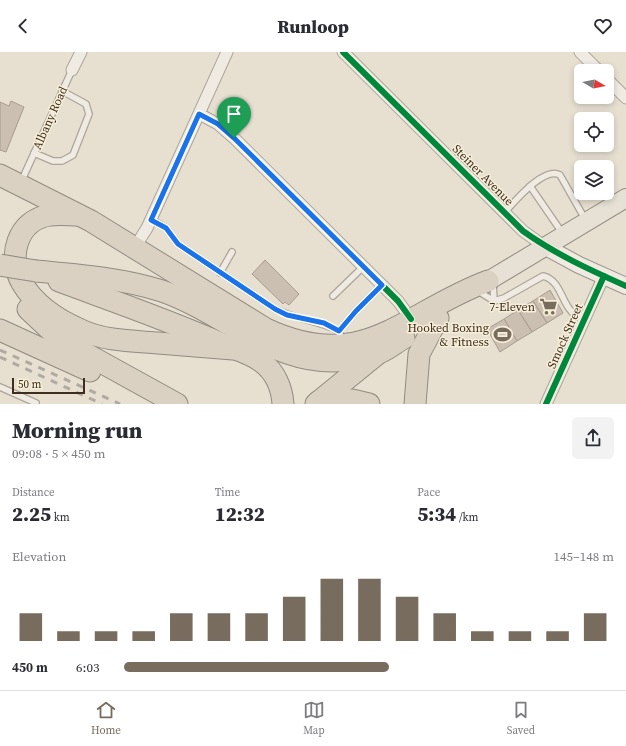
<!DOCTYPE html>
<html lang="en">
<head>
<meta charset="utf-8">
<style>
	body { margin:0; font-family:"Source Serif 4",serif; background:#f2f2f3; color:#2b2b33; height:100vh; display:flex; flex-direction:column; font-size:15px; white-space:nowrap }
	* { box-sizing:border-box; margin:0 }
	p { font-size:13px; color:#7c7c81 }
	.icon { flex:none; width:22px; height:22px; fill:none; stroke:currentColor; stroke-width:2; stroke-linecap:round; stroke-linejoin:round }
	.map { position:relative; height:352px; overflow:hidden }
	.sheet { display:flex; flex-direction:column; background:#fff; flex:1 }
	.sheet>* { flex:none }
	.needle { width:26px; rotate:99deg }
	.controls { position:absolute; left:574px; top:12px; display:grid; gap:8px }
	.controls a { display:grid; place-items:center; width:40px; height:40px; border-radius:6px; background:#fff; box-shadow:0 2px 6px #0003; font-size:20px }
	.scale { position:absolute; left:12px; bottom:10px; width:73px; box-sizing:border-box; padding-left:4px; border:2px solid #3d2e20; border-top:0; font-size:11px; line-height:14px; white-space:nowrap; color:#3d2e20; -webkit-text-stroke:3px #f7eed8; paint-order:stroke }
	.pin { position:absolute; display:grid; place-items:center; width:34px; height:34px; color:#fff; margin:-41px -17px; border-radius:50% 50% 50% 0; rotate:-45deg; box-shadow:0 0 4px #0007 }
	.pin .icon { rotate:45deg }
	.round { display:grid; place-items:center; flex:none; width:42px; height:42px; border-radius:6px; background:#f2f2f3 }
	.head { display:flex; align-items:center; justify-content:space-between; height:68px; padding:0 12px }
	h1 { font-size:22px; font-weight:800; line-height:30px }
	.metrics { display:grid; grid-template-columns:repeat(3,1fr); gap:6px; height:68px; padding:4px 12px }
	.metrics div { display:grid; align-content:center }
	.metrics b { font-size:20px; font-weight:800 }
	.metrics small { font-size:11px; font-weight:400 }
	.metrics p { font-size:11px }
	.chart { height:112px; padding:8px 12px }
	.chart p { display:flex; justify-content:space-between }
	.chart svg { width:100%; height:72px; margin-top:4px; stroke:#786c5e; stroke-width:6 }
	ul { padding:0 12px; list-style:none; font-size:13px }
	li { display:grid; grid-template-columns:64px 48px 1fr; align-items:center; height:30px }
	li i { height:10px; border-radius:5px; background:#786c5e }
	header { display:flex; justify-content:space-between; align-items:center; height:52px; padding:0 12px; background:#fff; font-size:18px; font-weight:800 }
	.tabs { display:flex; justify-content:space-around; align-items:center; height:56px; border-top:1px solid #e1e1e2; background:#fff; font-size:11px; color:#7c7c81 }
	.tabs a { display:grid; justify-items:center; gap:2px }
	.tabs .selected { color:#786c5e }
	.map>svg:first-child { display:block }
	.building { fill:#cbbfb2; stroke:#a89c90 }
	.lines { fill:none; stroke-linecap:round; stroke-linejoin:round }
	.lane-casing { stroke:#ada599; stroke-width:8 }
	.street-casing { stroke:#ada599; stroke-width:13 }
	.secondary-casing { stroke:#9c958a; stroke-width:18 }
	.primary-casing { stroke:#928b80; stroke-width:20 }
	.highway-casing { stroke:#928b80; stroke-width:23 }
	.lane { stroke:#efebe3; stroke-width:5.5 }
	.street { stroke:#efebe3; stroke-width:11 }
	.secondary { stroke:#efebe3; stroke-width:16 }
	.primary { stroke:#e6e1d4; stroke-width:18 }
	.highway { stroke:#dad1c2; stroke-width:21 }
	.rail { stroke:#afaaa2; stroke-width:3; stroke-dasharray:7 7; stroke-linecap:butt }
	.highway-bridge-casing { stroke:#928b80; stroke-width:23; stroke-linecap:butt }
	.highway-bridge { stroke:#dad1c2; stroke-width:21 }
	.cycleway-casing { stroke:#f7eed8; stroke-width:8 }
	.cycleway { stroke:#00873e; stroke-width:6 }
	.route-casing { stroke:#fff; stroke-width:8 }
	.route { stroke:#1a73e8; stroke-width:5 }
	.labels { text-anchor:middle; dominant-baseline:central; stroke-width:3; stroke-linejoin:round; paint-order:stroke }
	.street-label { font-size:12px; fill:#3d2e20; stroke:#f7eed8 }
	.poi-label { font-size:12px; fill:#3d2e20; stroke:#f7eed8; text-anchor:end }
</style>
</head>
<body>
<header><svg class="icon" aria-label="back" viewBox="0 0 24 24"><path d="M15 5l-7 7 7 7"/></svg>Runloop<svg class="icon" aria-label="heart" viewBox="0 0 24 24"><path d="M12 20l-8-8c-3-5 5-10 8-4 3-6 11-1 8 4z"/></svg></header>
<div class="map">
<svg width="626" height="352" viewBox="0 0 626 352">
	<rect width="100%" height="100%" fill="#e7e0d1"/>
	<g class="building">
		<path d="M11,49L24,55L6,100L0,98V50L9,54Z"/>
		<path d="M265,208L299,242L289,253L285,250L283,252L252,222Z"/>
		<path d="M550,238L563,261L547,271L533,249Z"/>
		<path d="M533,249L547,271L532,280L518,258Z"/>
		<path d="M518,258L532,280L517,289L504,267Z"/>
		<path d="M504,267L517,289L500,300L487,277Z"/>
	</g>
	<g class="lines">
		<defs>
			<g id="lane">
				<path d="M34,101L53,109H62L73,103L89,62L86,52L62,39"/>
				<path d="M21,130L72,18"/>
				<path d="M530,134L563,182"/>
				<path d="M505,160C515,149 544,114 560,123L585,167"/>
				<path d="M151,167L166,176L178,192L275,257C297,268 317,268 339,279"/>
				<path d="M220,221L232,200"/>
				<path d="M478,239L494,249L493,230"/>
				<path d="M333,244L363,215"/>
				<path d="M494,249L504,246L543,224C560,228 561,248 571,259C574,263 581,265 585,267"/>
				<path d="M340,282L339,279L356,259L382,233"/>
				<path d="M0,335L36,351"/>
			</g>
			<g id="street">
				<path d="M343,0L523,179L544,194"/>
				<path d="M580,0L599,19"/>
				<path d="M72,18L81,0"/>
				<path d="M607,27L626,46"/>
				<path d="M199,62L218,72L234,86L398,249L411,267"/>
				<path d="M135,195L147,176L227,0"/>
				<path d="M546,352L604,224"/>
			</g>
			<path id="secondary" d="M544,194L579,213L626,234"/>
			<path id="primary" d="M488,229L626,146"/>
			<g id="highway">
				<path d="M0,123L91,169L266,277C365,323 402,261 488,229"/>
				<path d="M78,163C69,163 59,162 50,163C17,168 7,205 22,231C35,253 58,268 81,278C104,289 133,289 158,291C183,293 208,295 233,297"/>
				<path d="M36,219C78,223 122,226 162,239C228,262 280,321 355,307C362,305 369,305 376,302C386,299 395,291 404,286"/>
				<path d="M59,229C113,249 168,268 220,291C234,297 250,301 262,310C275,320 282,336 283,352"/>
				<path d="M28,257L61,288L177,352"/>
				<path d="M0,278L90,319"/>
				<path d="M318,350L352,348L369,352"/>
				<path d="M316,352L376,303"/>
				<path d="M415,352L419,302L438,266"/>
			</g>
		</defs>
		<use href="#lane" class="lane-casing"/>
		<use href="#street" class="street-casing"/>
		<use href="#secondary" class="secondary-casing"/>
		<use href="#primary" class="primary-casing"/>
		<use href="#highway" class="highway-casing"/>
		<use href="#lane" class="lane"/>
		<use href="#street" class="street"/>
		<use href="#secondary" class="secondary"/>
		<use href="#primary" class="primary"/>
		<use href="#highway" class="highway"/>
		<g class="rail">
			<path d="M0,298L120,352"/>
			<path d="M0,305L102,352"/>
		</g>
		<defs>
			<path id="highway-bridge" d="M0,213L36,219"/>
		</defs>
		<use href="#highway-bridge" class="highway-bridge-casing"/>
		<use href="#highway-bridge" class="highway-bridge"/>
		<defs>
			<g id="cycleway">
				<path d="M343,0L523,179C555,202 590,218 626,234"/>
				<path d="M199,62L218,72L234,86L398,249L411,267"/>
				<path d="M546,352L604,224"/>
			</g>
		</defs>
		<use href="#cycleway" class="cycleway-casing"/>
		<use href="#cycleway" class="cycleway"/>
	</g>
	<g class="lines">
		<defs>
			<path id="route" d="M199,62L218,72L234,86L382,233L356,259L339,279L324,271L287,263L275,257L178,192L166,176L151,168Z"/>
		</defs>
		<use href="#route" class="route-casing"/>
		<use href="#route" class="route"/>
	</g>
	<defs>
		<symbol id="supermarket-bare" viewBox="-9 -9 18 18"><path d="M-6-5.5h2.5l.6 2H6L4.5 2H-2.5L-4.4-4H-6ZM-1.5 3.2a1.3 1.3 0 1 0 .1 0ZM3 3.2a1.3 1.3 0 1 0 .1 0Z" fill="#786c5e" stroke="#f7eed8" stroke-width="2.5" paint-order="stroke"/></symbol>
		<symbol id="stadium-bare" viewBox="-9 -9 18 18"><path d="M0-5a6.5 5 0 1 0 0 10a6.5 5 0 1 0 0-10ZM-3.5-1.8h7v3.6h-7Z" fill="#786c5e" stroke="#f7eed8" stroke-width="2.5" paint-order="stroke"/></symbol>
	</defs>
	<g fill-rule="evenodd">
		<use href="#supermarket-bare" x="536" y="242" width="25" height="25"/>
		<use href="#stadium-bare" x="490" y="270" width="25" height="25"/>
	</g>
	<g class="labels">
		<g class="street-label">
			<text transform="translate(50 66) rotate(-66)">Albany Road</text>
			<text transform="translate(483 123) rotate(45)">Steiner Avenue</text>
			<text transform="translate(565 284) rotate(-66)">Smock Street</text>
		</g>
		<g class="poi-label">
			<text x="535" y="255">7-Eleven</text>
			<text x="489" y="276">Hooked Boxing<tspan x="489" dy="14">&amp; Fitness</tspan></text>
		</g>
	</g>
</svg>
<div class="controls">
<a><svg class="needle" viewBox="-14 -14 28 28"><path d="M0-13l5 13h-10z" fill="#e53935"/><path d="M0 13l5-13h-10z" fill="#7c7c81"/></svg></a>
<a><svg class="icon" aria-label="locate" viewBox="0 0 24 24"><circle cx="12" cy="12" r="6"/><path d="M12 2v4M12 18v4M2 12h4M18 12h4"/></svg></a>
<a><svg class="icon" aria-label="layers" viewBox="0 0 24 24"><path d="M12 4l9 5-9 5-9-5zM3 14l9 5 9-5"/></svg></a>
</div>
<div class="scale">50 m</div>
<div class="pin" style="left:234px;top:86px;background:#1e9e55"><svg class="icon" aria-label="arrive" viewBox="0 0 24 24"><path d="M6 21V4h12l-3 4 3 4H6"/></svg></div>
</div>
<section class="sheet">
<div class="head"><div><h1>Morning run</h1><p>09:08 · 5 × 450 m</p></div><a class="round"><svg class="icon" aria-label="share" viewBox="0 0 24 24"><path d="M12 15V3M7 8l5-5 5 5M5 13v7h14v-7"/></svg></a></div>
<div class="metrics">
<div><p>Distance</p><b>2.25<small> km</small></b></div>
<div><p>Time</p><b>12:32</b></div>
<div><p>Pace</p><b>5:34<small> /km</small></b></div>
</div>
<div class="chart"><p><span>Elevation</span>145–148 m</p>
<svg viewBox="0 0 160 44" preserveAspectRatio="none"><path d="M5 44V27M15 44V38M25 44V38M35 44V38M45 44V27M55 44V27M65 44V27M75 44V17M85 44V6M95 44V6M105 44V17M115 44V27M125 44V38M135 44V38M145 44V38M155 44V27"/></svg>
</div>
<ul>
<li><b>450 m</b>6:03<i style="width:54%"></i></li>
</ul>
</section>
<nav class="tabs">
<a class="selected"><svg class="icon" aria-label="home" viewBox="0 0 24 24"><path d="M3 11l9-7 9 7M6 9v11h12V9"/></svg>Home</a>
<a><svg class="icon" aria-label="map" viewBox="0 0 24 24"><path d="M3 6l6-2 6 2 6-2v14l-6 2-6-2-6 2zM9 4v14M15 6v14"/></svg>Map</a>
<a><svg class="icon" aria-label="saved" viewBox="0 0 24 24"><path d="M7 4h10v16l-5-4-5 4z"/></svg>Saved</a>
</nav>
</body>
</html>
